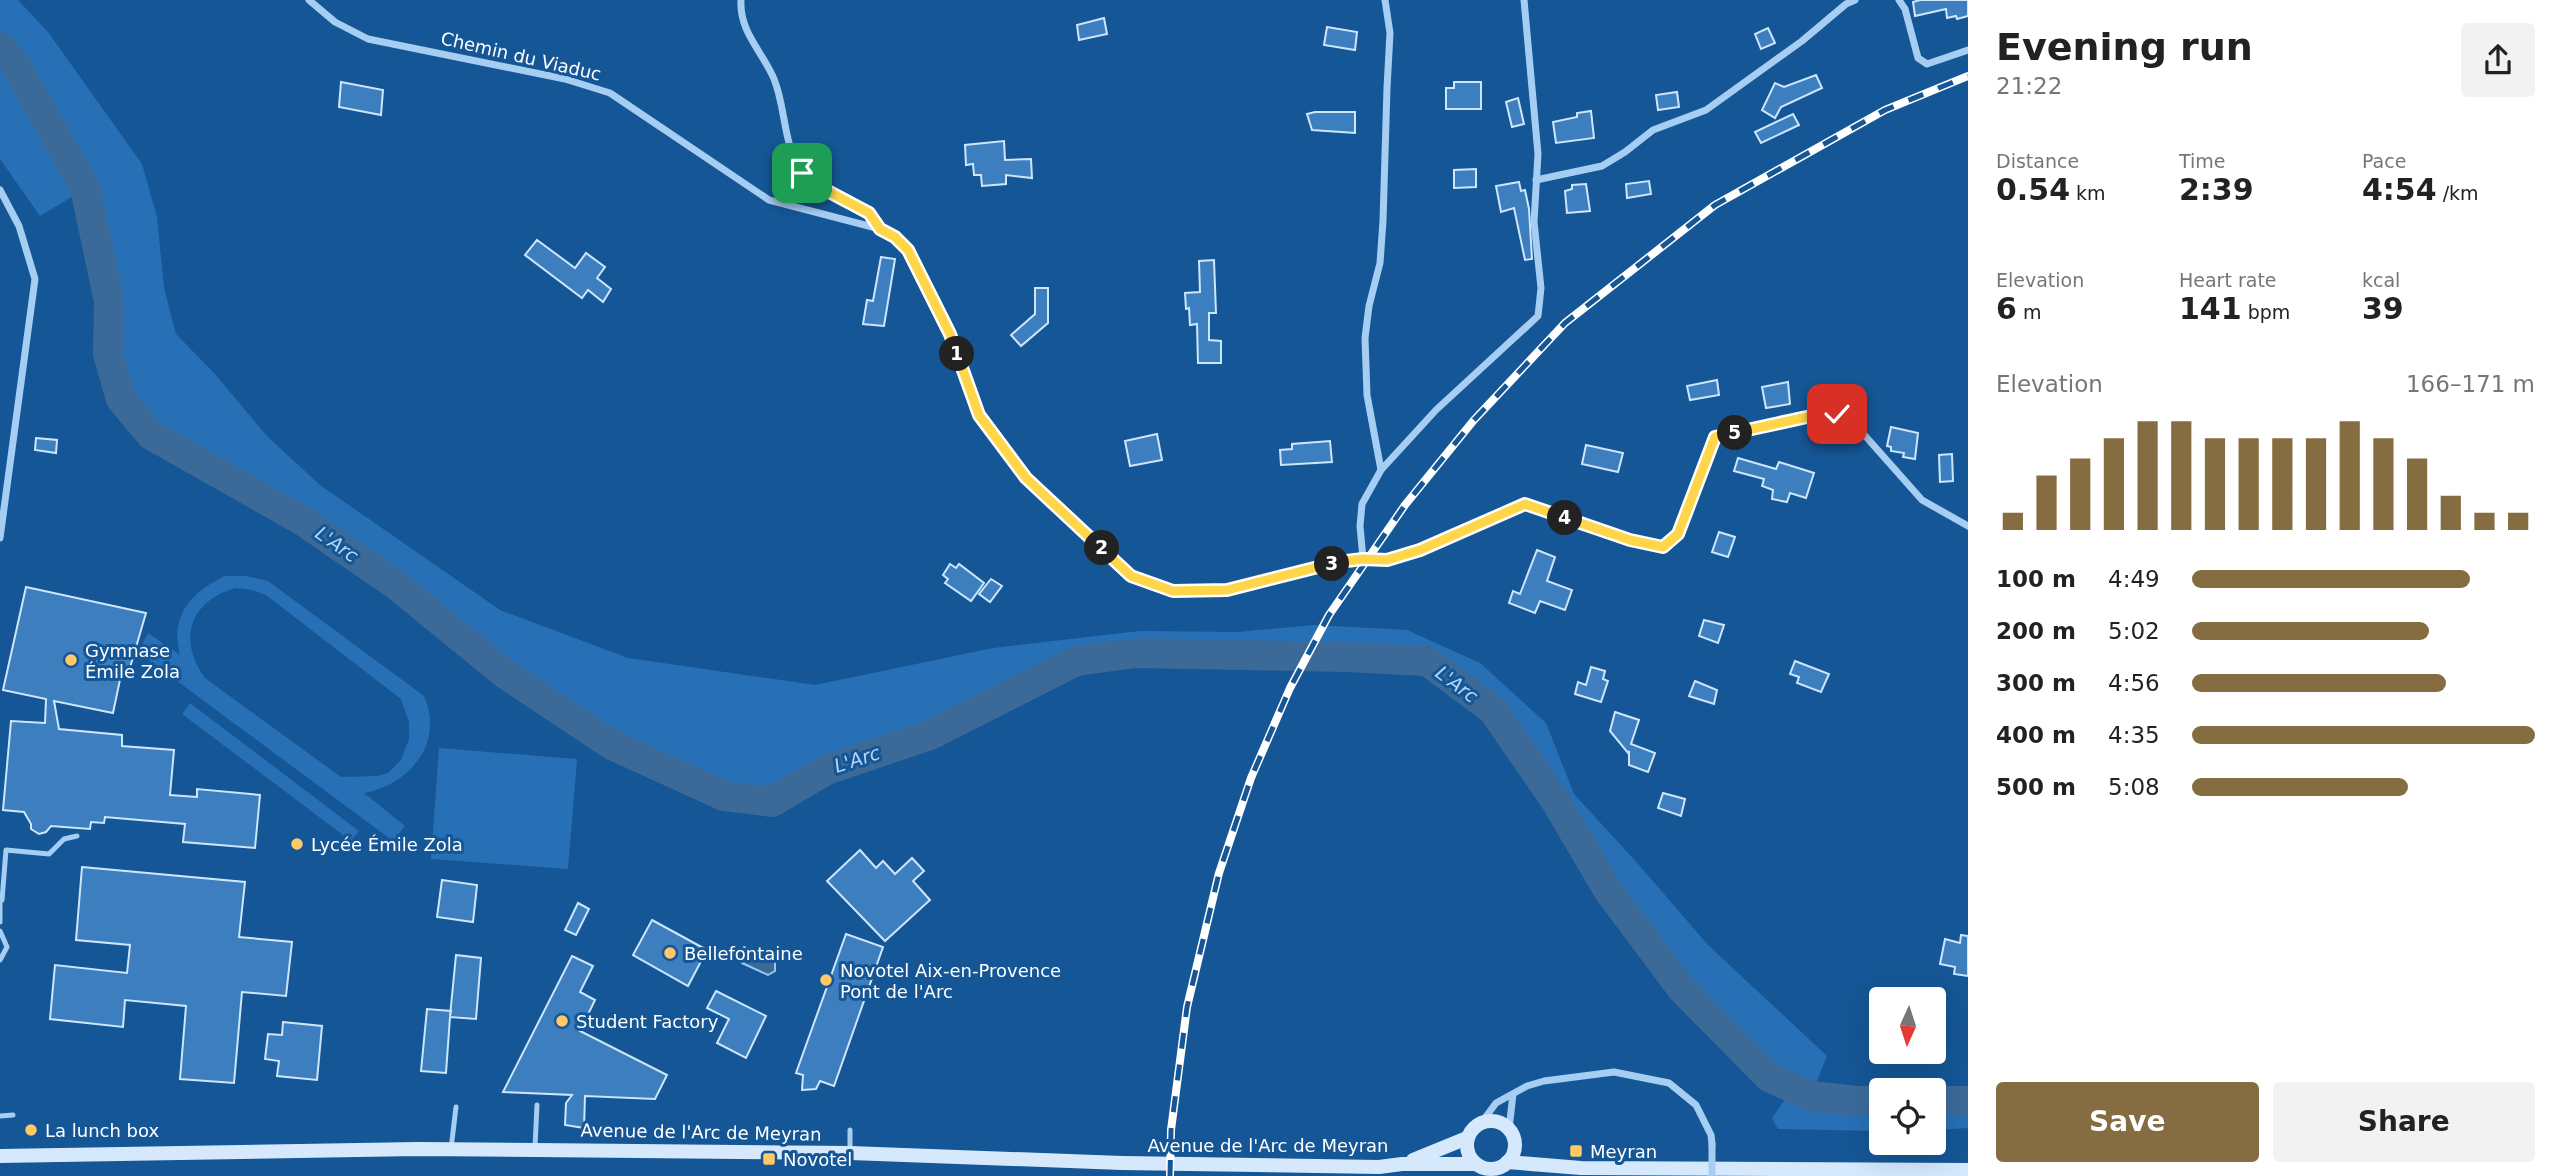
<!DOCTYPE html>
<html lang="en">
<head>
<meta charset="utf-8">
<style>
	body { margin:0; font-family:"DejaVu Sans",sans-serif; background:#f2f2f2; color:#222; height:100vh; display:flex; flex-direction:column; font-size:26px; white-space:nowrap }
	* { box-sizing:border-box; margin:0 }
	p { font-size:23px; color:#767676 }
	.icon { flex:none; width:38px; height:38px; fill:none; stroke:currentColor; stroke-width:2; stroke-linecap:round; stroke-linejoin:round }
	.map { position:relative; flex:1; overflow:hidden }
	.details { display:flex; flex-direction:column; background:#fff; width:595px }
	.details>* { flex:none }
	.needle { width:46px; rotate:183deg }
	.fabs { position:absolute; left:1869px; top:987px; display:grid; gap:14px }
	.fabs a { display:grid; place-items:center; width:77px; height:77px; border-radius:7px; background:#fff; box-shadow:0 7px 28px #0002; font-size:35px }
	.pin { position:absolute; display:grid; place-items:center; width:60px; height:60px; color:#fff; margin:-30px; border-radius:14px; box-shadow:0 4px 10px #0006 }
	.km { position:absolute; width:35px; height:35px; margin:-18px; border-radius:50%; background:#222; color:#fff; font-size:19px; line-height:35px; text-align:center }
	.round { display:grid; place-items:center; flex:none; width:74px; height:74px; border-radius:7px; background:#f2f2f2 }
	.summary { display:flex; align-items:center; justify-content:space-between; height:119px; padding:0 28px }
	h1 { font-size:38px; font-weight:600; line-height:52px }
	.stats { display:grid; grid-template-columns:repeat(3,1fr); gap:10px; height:119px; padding:7px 28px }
	.stats div { display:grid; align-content:center }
	.stats b { font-size:30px; font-weight:600 }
	.stats small { font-size:19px; font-weight:400 }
	.stats p { font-size:19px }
	.chart { height:196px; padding:14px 28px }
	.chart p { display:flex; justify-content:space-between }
	.chart svg { width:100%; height:126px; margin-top:7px; stroke:#856d41; stroke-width:6 }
	.primary-button { display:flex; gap:14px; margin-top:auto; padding:14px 28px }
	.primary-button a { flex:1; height:80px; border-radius:7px; background:#856d41; color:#fff; font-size:28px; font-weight:600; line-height:80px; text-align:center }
	.primary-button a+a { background:#f2f2f2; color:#222 }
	ul { padding:0 28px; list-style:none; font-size:23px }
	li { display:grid; grid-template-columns:112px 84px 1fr; align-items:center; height:52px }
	li i { height:18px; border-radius:9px; background:#856d41 }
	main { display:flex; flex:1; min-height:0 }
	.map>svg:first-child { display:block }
	.green { fill:#2870b5; fill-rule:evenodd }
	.water { fill:#3b6a99; stroke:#98c9f5; stroke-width:2 }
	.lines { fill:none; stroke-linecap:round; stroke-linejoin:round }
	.river { stroke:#3b6a99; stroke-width:30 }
	.building { fill:#3d7fbe; stroke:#cde6fc; stroke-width:2 }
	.lane { stroke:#a6cdf2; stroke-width:5 }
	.street { stroke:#a6cdf2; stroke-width:7 }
	.secondary { stroke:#d5e8fc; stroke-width:14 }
	.rail-casing { stroke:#fff; stroke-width:8 }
	.rail { stroke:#155696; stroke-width:5; stroke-dasharray:16; stroke-linecap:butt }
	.street-bridge { stroke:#a6cdf2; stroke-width:7 }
	.route-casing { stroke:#fff; stroke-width:14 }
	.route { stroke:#ffd54a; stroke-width:9 }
	.poi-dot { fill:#ffc967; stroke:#155696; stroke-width:2.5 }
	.labels { text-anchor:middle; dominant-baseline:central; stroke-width:6; stroke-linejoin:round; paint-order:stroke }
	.street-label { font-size:18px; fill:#fff; stroke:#155696 }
	.poi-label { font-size:18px; fill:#fff; stroke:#155696; text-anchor:start }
	.water-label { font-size:19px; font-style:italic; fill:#b2d7f9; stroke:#155696 }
</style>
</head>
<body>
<main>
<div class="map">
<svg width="1968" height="1176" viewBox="0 0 1968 1176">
	<rect width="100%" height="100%" fill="#155696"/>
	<g class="green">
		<path d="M0,0H18L48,32L142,164L157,217L164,288L176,334L214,373L267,436L320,485L500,610L628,658L815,685L993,648L1140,631L1238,632L1314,625L1407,630L1480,663L1546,723L1574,794L1639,865L1708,945L1827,1056L1811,1096L1855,1101H1881V1131L1778,1129L1772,1118L1793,1088L1769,1077L1682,989L1608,890L1555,800L1493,710L1427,661L1347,657L1136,653L1076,661L930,735L826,770L772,802L724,796L612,745L505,674L396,585L289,513L151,435L121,399L108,354L109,301L85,189L40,216L0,159Z"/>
		<path d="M225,576H246L268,581L424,696C445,743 409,785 364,793L405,826L393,841L138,652L148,633L180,655C170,615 190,593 225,576ZM236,588L252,590L266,595L401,699L409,722V739L401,760L388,773L377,776L341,777L205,678C177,640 190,600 236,588Z"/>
		<path d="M190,703L359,831L351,841L182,714Z"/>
		<path d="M439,748L577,759L568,869L431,859Z"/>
		<path d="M1934,1101H1968V1128L1934,1130Z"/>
	</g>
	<path class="water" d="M744,947L775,961V971L768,975L742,963V959L738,956Z"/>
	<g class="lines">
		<g class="river">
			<path d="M0,47L16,65L85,188L109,301L108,354L121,399L151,435L303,521L396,585L505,674L612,745L724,796L772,802L826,770L930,735L1076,661L1136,653L1347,657L1427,661L1493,710L1555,800L1608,890L1682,989L1769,1077L1811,1096L1856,1101H1881"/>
			<path d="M1934,1101H1968"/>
		</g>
	</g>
	<g class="building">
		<path d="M1920,0H1968V16L1957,19L1956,16L1947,18L1946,9L1915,16L1913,2Z"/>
		<path d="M1104,18L1107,34L1079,40L1077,25Z"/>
		<path d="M1327,27L1357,32L1355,50L1324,45Z"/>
		<path d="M1768,28L1775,43L1761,49L1755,34Z"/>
		<path d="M1816,75L1822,88L1781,107L1775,118L1762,110L1775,83L1784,87Z"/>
		<path d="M341,82L383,90L381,115L339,107Z"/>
		<path d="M1454,82H1481V109H1446V88H1454Z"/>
		<path d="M1677,92L1679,107L1658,110L1656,95Z"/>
		<path d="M1518,98L1524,124L1512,127L1506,102Z"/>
		<path d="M1591,111L1594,138L1556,143L1553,122L1577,117V113Z"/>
		<path d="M1315,112H1355V133L1312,130L1307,114Z"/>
		<path d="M1793,114L1799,125L1761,143L1755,132Z"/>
		<path d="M1004,141L1005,160L1031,159L1032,178L1006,175V184L982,186L981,175H974L973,164L966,165L965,145Z"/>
		<path d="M1476,169V187L1454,188V170Z"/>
		<path d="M1649,181L1651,194L1627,198L1626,184Z"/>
		<path d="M1519,182L1521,191L1525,190L1529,209L1532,259L1525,260L1514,208L1501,212L1496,186Z"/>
		<path d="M1586,184L1590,211L1567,213L1565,191L1572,189V185Z"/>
		<path d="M537,240L575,268L586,253L605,267L597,278L611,289L603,302L588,290L582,298L525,255Z"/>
		<path d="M881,257L895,259L884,326L863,324L867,300L873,301Z"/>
		<path d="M1214,260L1216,313H1209V340L1221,341V363H1198L1197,324L1190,325L1189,308L1186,309L1185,293L1200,292L1199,261Z"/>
		<path d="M1035,288H1048V323L1021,346L1011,335L1035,314Z"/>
		<path d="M1717,380L1719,395L1690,400L1687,386Z"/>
		<path d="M1788,382L1790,404L1766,408L1762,387Z"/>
		<path d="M1891,427L1918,433L1915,459L1903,457L1904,453L1891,451V447L1887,446Z"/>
		<path d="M1157,434L1162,460L1130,466L1125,441Z"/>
		<path d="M36,438L57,440L56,453L35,450Z"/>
		<path d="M1330,441L1332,462L1281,465L1280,450L1292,449V444Z"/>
		<path d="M1586,445L1623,453L1618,472L1582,464Z"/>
		<path d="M1952,454L1953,481L1940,482L1939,455Z"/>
		<path d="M1738,458L1776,469L1779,462L1814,473L1806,498L1790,493L1787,502L1772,499L1773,490L1762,486L1764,479L1734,471Z"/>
		<path d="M1719,532L1735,537L1728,557L1712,552Z"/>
		<path d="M1537,550L1555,557L1547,581L1572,590L1565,610L1540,601L1535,613L1509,603L1513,591L1520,594Z"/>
		<path d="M950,564L956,568L959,564L984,583L971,601L945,583L948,579L943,575Z"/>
		<path d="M991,579L1002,586L990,602L979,594Z"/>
		<path d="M26,587L146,613L129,671L122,670L113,713L54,701L59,729L122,735V746L174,750L170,795L197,797V789L260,795L255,848L183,842L185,824L105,817L104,823L91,822L90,829L51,826L46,832L39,834L31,829V824L24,812L3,810L11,721L45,723L46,699L3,690Z"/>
		<path d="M1704,620L1724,625L1718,643L1699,636Z"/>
		<path d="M1795,661L1829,674L1821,692L1797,683L1799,677L1790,674Z"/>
		<path d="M1591,667L1605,671L1603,679L1608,681L1601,702L1575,694L1578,682L1586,685Z"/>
		<path d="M1695,681L1717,690L1714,704L1689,696Z"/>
		<path d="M1615,712L1639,720L1631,744L1655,753L1648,772L1629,765V751L1628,753L1610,731Z"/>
		<path d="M1663,793L1685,799L1681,816L1658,808Z"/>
		<path d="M860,850L876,868L883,861L895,874L912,858L924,871L913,881L930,900L885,941L827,881Z"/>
		<path d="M82,867L245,882L239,937L292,942L286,996L242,992L234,1083L180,1079L186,1006L125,1000L123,1027L50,1019L55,965L127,973L130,945L76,940Z"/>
		<path d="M442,880L477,885L473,922L437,917Z"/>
		<path d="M578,903L589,909L576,935L565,930Z"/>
		<path d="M652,920L707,950L688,986L633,955Z"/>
		<path d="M846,934L883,947L834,1086L820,1081L816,1089L802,1090L803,1075L796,1073Z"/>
		<path d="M1961,935L1968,936V976L1954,974L1955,967L1940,964L1945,939L1960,943Z"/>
		<path d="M456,955L481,958L476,1019L450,1017L446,1073L421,1071L427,1009L451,1011L450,1016Z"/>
		<path d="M572,956L593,966L580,992L595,1000L580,1031L667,1075L655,1099L585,1096L584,1128L565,1125L566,1103L572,1095L503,1092Z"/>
		<path d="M716,991L766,1016L746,1058L717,1043L729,1019L707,1008Z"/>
		<path d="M283,1022L322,1026L317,1080L277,1076L279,1061L265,1059L268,1034L282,1035Z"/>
	</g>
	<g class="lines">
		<g class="lane">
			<path d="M0,900V922"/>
			<path d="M2,900L6,850L49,854L64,839L77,836"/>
			<path d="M0,931L7,947L0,960"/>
			<path d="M0,1116L13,1115"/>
			<path d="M535,1147L537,1105"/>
			<path d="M451,1149L456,1107"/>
			<path d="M850,1153V1130"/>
		</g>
		<g class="street">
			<path d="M309,0L335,22L368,39L565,79L610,93L769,200L880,229L895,237L908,250L950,334L979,415L1026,478L1131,576L1173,591L1227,590L1337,562L1363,559L1387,560L1420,550L1525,504L1630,540L1663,547L1678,534L1715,437L1816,415L1837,414L1852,421L1922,500L1968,526"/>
			<path d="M741,0C739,32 763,52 774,79C786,108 783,146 802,172C816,192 847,199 866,212C872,216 876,223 880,229"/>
			<path d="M1899,0L1905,9L1918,58L1927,64L1968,50"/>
			<path d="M1536,180L1602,166L1625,152L1653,130L1706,110L1802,41L1846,4L1855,0"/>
			<path d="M0,190L19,226L35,279L0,538"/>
			<path d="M1381,470L1436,410L1538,316L1541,288L1534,222L1538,154L1524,0"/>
			<path d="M1363,559L1360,526L1362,504L1381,470L1367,395L1365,338L1369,306L1380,263L1383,221L1387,88L1390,33L1385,0"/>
			<path d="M1482,1122L1496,1103L1527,1086L1544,1081L1614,1072L1669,1083L1696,1105L1711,1135L1712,1144"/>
			<path d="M1509,1129L1513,1094"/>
		</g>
		<g class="secondary">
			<circle cx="1491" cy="1145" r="24"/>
			<path d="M0,1156L418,1149L535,1150L850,1153L1122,1163L1379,1167L1402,1164H1476"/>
			<path d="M1413,1160L1467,1138"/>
			<path d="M1507,1162L1581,1168L1968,1170"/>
		</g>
		<defs>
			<path id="rail" d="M1170,1176L1171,1130L1187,1007L1219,873L1251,778L1290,688L1329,615L1405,505L1474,420L1565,323L1715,205L1885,110L1968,76"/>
		</defs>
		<use href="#rail" class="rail-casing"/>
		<use href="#rail" class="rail"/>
		<path class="street-bridge" d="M1712,1176V1144"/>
	</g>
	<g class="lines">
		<defs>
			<path id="route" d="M802,173L820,187L869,213L880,229L895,237L908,250L950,334L979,415L1026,478L1131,576L1173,591L1227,590L1338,562L1363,559L1387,560L1420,550L1525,504L1630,540L1663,547L1678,534L1715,437L1816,415L1837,414"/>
		</defs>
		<use href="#route" class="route-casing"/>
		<use href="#route" class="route"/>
	</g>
	<g class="poi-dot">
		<circle cx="71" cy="660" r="7"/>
		<circle cx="297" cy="844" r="7"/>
		<circle cx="670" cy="953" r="7"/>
		<circle cx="826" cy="980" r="7"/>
		<circle cx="562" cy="1021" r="7"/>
		<circle cx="31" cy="1130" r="7"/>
		<rect x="1569" y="1144" width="14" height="14" rx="3.5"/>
		<rect x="762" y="1152" width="14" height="14" rx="3.5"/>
	</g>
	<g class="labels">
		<g class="street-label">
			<text transform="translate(521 56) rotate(13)">Chemin du Viaduc</text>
			<text transform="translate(701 1132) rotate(1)">Avenue de l'Arc de Meyran</text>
			<text x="1268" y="1145">Avenue de l'Arc de Meyran</text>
		</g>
		<g class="poi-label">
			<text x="85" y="650">Gymnase<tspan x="85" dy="21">Émile Zola</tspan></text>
			<text x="311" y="844">Lycée Émile Zola</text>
			<text x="684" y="953">Bellefontaine</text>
			<text x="840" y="970">Novotel Aix-en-Provence<tspan x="840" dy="21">Pont de l'Arc</tspan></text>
			<text x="576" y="1021">Student Factory</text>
			<text x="45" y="1130">La lunch box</text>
			<text x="1590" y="1151">Meyran</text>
			<text x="783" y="1159">Novotel</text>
		</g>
		<g class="water-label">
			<text transform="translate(337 544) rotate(35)">L'Arc</text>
			<text transform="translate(1457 684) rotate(37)">L'Arc</text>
			<text transform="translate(857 759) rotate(-18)">L'Arc</text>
		</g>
	</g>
</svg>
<div class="fabs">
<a><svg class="needle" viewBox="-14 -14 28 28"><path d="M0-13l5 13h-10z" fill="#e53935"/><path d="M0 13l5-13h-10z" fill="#767676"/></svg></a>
<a><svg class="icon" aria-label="locate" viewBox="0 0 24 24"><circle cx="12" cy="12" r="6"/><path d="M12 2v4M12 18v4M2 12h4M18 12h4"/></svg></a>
</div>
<div class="pin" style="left:802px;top:173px;background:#1e9e55"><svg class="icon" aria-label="arrive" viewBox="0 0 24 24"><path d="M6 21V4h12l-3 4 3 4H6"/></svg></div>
<div class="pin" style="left:1837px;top:414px;background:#d93025"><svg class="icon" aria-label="check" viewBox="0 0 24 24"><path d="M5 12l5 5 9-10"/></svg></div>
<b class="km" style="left:957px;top:354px">1</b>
<b class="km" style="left:1102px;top:548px">2</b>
<b class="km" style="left:1332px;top:564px">3</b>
<b class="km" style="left:1565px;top:518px">4</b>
<b class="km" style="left:1735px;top:433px">5</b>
</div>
<section class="details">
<div class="summary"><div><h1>Evening run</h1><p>21:22</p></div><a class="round"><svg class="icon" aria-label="share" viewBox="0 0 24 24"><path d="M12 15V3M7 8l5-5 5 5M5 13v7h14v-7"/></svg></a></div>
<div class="stats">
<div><p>Distance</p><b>0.54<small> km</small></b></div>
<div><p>Time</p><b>2:39</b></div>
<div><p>Pace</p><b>4:54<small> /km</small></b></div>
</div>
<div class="stats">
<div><p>Elevation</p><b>6<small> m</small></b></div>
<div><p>Heart rate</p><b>141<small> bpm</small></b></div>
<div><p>kcal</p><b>39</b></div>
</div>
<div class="chart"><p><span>Elevation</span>166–171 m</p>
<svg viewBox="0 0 160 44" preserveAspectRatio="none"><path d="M5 44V38M15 44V25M25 44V19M35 44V12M45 44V6M55 44V6M65 44V12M75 44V12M85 44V12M95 44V12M105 44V6M115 44V12M125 44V19M135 44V32M145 44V38M155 44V38"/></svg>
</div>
<ul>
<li><b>100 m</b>4:49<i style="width:81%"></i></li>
<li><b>200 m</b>5:02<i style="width:69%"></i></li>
<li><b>300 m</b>4:56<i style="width:74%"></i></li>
<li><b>400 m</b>4:35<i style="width:100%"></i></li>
<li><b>500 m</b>5:08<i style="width:63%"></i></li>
</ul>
<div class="primary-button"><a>Save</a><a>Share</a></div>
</section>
</main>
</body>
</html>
